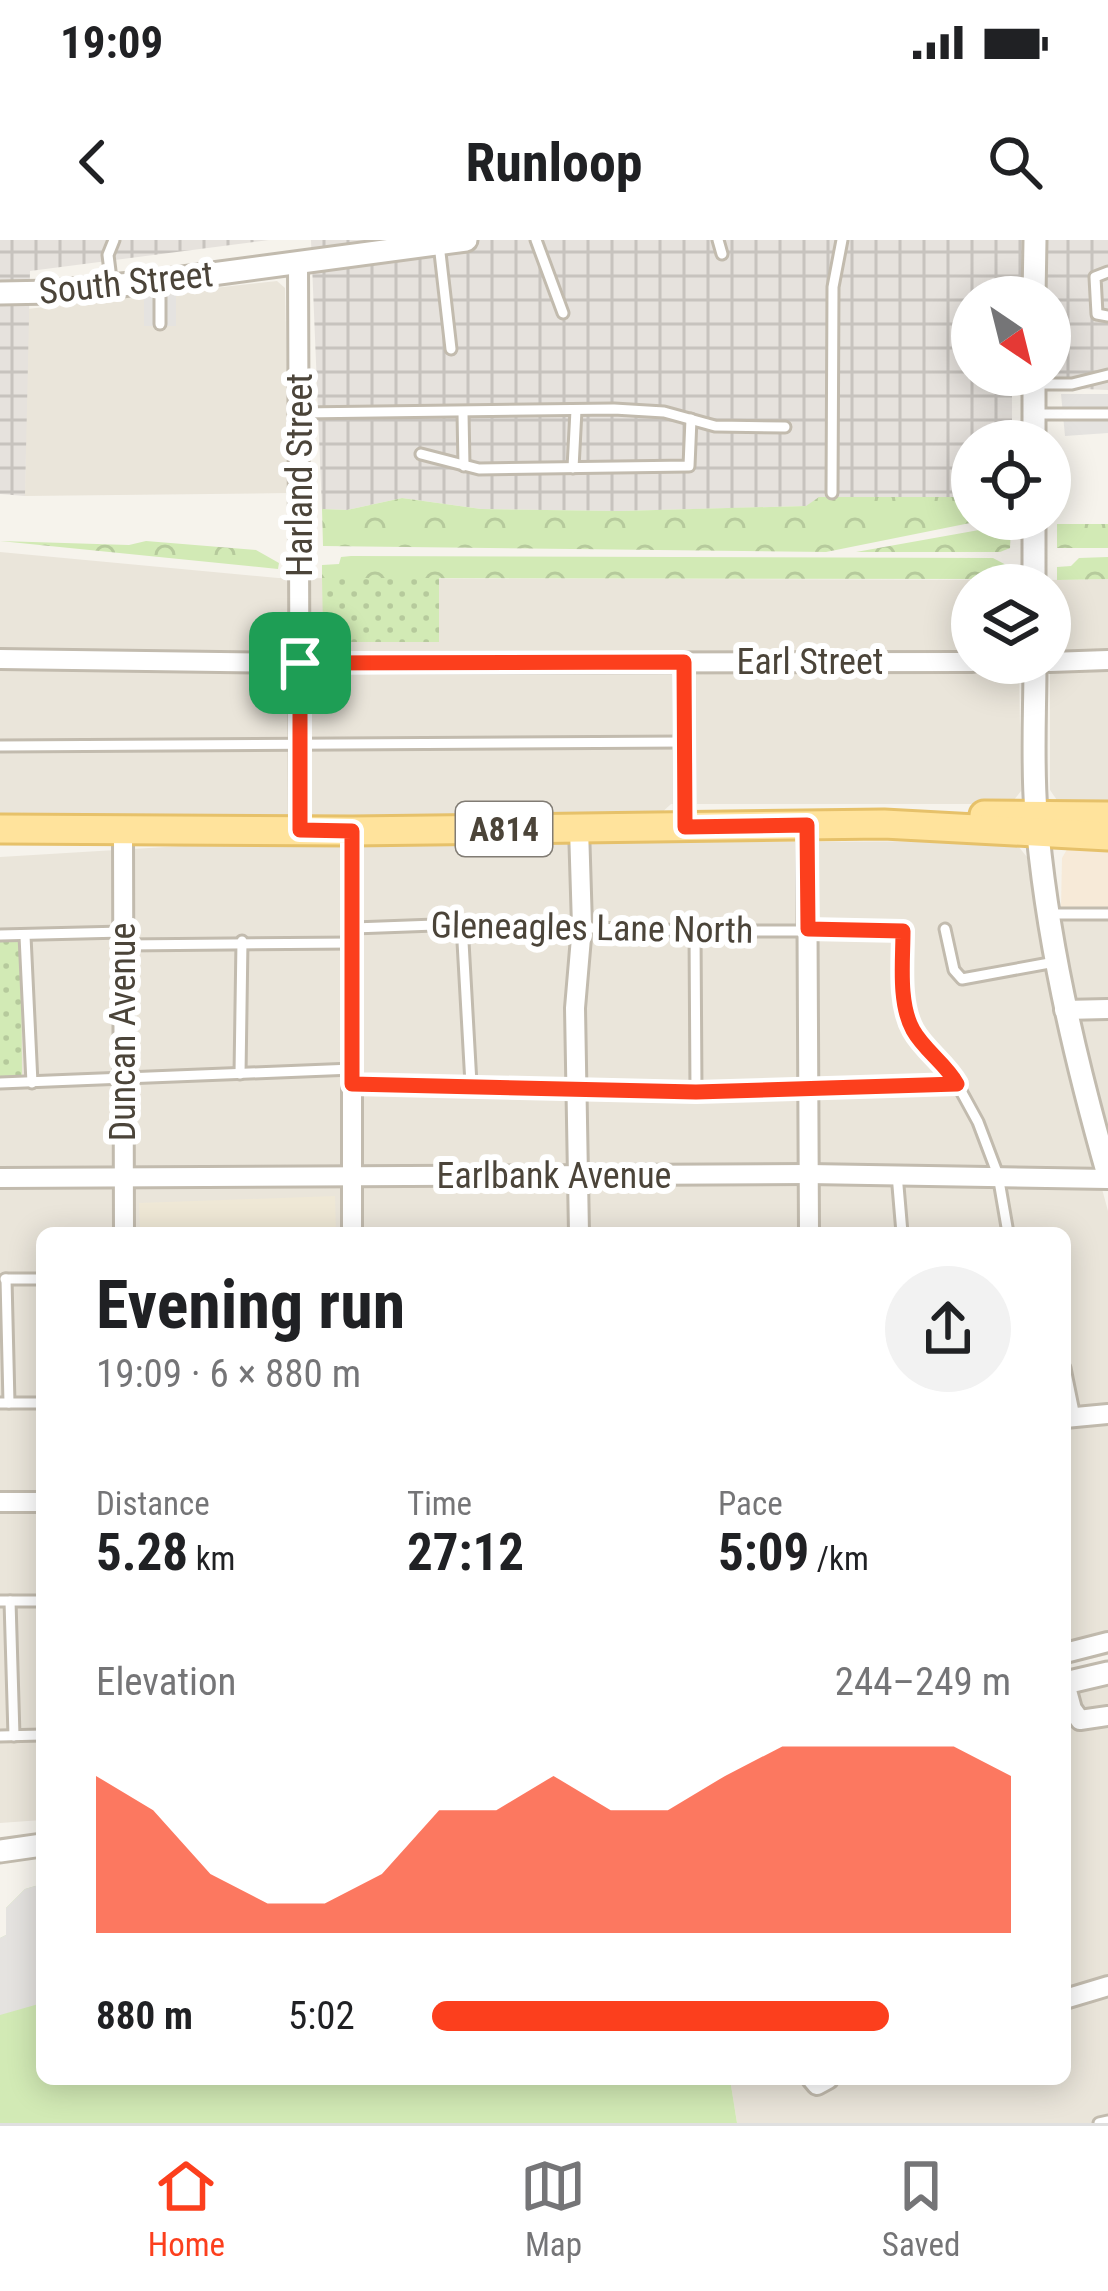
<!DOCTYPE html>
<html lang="en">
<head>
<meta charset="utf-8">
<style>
	body { margin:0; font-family:"Roboto Condensed",sans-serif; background:#f2f2f2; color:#202124; height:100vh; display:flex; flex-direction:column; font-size:45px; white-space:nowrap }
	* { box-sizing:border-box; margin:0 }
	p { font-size:39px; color:#757577 }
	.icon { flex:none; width:66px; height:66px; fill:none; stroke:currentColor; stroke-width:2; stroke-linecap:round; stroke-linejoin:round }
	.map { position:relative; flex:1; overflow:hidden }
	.panel { position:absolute; left:36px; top:987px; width:1035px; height:858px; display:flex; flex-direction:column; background:#fff; border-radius:18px; box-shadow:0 6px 30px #0003 }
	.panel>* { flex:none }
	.needle { width:78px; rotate:145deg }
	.fabs { position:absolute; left:951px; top:36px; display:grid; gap:24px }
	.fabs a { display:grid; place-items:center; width:120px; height:120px; border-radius:50%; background:#fff; box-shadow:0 6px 30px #0003; font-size:60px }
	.pin { position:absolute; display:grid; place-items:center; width:102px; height:102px; color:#fff; margin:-51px; border-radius:24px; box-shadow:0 6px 18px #0006 }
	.round { display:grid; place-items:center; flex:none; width:126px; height:126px; border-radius:63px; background:#f2f2f2 }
	.overview { display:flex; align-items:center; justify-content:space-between; height:204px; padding:0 60px }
	h1 { font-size:66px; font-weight:700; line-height:90px }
	.metrics { display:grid; grid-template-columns:repeat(3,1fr); gap:18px; height:204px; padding:12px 60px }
	.metrics div { display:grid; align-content:center }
	.metrics b { font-size:51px; font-weight:700 }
	.metrics small { font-size:33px; font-weight:400 }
	.metrics p { font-size:33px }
	.chart { height:336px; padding:24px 60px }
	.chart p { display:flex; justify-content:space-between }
	.chart svg { width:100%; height:216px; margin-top:12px; fill:#fc3f1d; opacity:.7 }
	ul { padding:0 60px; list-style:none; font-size:39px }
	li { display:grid; grid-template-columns:192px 144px 1fr; align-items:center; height:90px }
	li i { height:30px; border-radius:15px; background:#fc3f1d }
	.status { display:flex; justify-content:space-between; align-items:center; height:84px; padding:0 60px; background:#fff; direction:ltr }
	.status svg { height:33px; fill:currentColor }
	header { display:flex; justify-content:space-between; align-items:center; height:156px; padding:0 60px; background:#fff; font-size:54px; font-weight:700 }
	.dock { display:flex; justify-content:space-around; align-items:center; height:168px; border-top:3px solid #e0e0e0; background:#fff; font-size:33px; color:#757577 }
	.dock a { display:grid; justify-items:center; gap:6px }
	.dock .on { color:#fc3f1d }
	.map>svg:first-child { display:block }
	.residential { fill:#eae5da }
	.commercial { fill:#f7ead8 }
	.industrial { fill:url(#industrial-grid); fill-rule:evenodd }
	.education { fill:#efe8d6 }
	.green { fill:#d2eab5 }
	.forest { fill:url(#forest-crowns) }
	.park { fill:url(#park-dots) }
	.parking { fill:#e5e3e0 }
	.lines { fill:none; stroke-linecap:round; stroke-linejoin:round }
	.service-casing { stroke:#c2bbae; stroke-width:15 }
	.minor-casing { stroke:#c2bbae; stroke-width:24 }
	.tertiary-casing { stroke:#c2bbae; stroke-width:27 }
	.primary-casing { stroke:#e6c16a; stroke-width:33 }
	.service { stroke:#fff; stroke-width:9 }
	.minor { stroke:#fff; stroke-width:18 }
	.tertiary { stroke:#fff; stroke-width:21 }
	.primary { stroke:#ffe39c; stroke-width:27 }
	.route-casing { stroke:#fff; stroke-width:24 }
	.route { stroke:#fc3f1d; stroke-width:15 }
	.labels { text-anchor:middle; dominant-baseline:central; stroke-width:12; stroke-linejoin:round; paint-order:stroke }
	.shield { fill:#fff; stroke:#817c74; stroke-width:3 }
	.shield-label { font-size:33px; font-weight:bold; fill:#4b4439 }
	.street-label { font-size:36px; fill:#4b4439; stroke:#fff }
</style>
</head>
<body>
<div class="status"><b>19:09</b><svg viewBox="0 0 49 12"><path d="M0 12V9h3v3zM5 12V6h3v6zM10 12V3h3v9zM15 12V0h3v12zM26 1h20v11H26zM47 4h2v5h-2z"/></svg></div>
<header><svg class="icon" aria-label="back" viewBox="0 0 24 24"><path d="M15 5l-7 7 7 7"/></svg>Runloop<svg class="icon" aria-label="search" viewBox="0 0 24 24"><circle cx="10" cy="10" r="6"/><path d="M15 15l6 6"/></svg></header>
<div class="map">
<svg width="1108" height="1883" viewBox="0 0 1108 1883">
	<defs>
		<pattern id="industrial-grid" width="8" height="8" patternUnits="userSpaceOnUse" patternTransform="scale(3)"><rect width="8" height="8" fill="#e6e2dd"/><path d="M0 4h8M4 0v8" fill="none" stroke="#c7c3be"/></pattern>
		<pattern id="forest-crowns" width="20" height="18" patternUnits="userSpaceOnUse" patternTransform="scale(3)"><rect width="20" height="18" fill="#d2eab5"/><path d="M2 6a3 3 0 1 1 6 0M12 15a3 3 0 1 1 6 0" fill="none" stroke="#b6ca9c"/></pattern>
		<pattern id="park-dots" width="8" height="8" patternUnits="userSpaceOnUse" patternTransform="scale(3)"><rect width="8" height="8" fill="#d2eab5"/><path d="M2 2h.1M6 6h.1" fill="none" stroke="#b6ca9c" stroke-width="1.8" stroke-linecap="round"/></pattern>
	</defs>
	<rect width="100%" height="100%" fill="#f6f3ec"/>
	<g class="residential">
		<path d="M277,41L285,48L289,253L25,256L27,69Z"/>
		<path d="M0,312L278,338L1019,340V345H972V423H1019L1021,551L1014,560L1003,564H671L658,576L0,578Z"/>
		<path d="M1108,339V567L1059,563L1050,550V340Z"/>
		<path d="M1014,601L1027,617L1051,760L1108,971V1415L1065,1424V993H42V1580L0,1583V617L215,604Z"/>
		<path d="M1065,680H1108V902L1062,706L1061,682Z"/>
		<path d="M1108,1446V1883H737L730,1839H1065V1456Z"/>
	</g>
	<path class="commercial" d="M1069,606L1108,607V669L1061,667L1062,618Z"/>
	<g class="industrial">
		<path d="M0,0H269L30,31L25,256L0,254Z"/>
		<path d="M311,0H1108V150L1012,146V201H972V257H819L807,266L619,271L481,269L402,258L347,270L322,269ZM972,57H1050V135H972Z"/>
	</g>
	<path class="education" d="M335,956L336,993H140L139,963Z"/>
	<path class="green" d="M42,1644V1839H730L737,1883H0V1698L6,1695V1668L25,1649Z"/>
	<g class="forest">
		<path d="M819,257H972V279H990L826,312L323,306L322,269L347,270L402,258L481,269L619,271L806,266Z"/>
		<rect x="1057" y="284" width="51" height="24"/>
		<path d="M1007,285L1011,288L1010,308L1000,312H856Z"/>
		<path d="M0,301L129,305L146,301L256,310L279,323L278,329Z"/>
		<path d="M351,316L993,318L1010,327V339L322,338V325L339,324L341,317Z"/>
		<path d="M1108,317V339L1057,340V327L1071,326L1079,318Z"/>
	</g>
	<g class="park">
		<path d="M322,338H439V402H338L323,389Z"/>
		<path d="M21,697L22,838H0V698Z"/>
	</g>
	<g class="parking">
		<path d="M176,54V86H144V57Z"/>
		<path d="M1061,154H1108V193L1065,196Z"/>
		<path d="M42,1644V1763L0,1775V1698L6,1695V1668L25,1649Z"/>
	</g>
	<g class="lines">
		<defs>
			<g id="service">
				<path d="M536,0L563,73"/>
				<path d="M718,0L722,14"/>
				<path d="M439,4L451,109"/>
				<path d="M1108,32L1095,37L1097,74L1108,76"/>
				<path d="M112,47L108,15L114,0"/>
				<path d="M160,84V41"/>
				<path d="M1034,144H1072L1108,135"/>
				<path d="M301,173L614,169L664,172L715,186L785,187"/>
				<path d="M463,173L464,226"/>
				<path d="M1035,174H1108"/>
				<path d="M421,214L479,229L689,226L691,179"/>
				<path d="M573,228L576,170"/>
				<path d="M832,253L833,47L842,0"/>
				<path d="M0,506L684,502"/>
				<path d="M1048,674H1108"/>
				<path d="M462,684L471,844"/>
				<path d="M354,688L462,684L695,691H903V741L913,790L949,829L978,882L998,935L1008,993"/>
				<path d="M945,689L954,730L962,739L1055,722"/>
				<path d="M695,691L696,852"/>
				<path d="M0,695L123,692"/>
				<path d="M25,696L32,843"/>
				<path d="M125,705L354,703"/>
				<path d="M240,834L242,701"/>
				<path d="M0,843L353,829"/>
				<path d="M352,844L696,852L957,844"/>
				<path d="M897,934L902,993"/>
				<path d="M5,1039H42"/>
				<path d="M6,1039L9,1163"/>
				<path d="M1065,1128L1075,1177"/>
				<path d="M0,1163H42"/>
				<path d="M0,1361H42"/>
				<path d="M10,1361L14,1496"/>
				<path d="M0,1496L42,1495"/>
				<path d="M1099,1883L1108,1881"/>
			</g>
			<g id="minor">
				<path d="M298,24L300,590"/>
				<path d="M0,419L300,423L972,422"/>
				<path d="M684,422L685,587"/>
				<path d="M1050,422L1108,420"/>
				<path d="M807,585L809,993"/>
				<path d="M352,591V993"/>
				<path d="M123,592L124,993"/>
				<path d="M1064,770L1108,769"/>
				<path d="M0,938L809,934L1108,939"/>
				<path d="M579,993L575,768L582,686L579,588"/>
				<path d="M1065,1178L1108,1174"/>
				<path d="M0,1262H42"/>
				<path d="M1065,1413L1108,1402"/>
				<path d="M1065,1443L1072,1469L1080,1480L1108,1476"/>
				<path d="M1065,1759L1108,1746"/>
				<path d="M812,1839L817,1845L828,1839"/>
			</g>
			<g id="tertiary">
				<path d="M0,53L53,52L160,41L466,0"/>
				<path d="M1034,57L1035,0"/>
				<path d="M1034,201V135"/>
				<path d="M1034,279V345"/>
				<path d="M1035,423C1035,472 1032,522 1036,572C1046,696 1074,815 1108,935"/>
				<path d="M1065,1443L1108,1433"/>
				<path d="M0,1611L42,1605"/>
			</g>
			<g id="primary">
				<path d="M984,575L1108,576"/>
				<path d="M0,589L352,591L884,584L1108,596"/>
			</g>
		</defs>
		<use href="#service" class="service-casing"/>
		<use href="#minor" class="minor-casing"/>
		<use href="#tertiary" class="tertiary-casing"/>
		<use href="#primary" class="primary-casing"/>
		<use href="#service" class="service"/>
		<use href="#minor" class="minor"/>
		<use href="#tertiary" class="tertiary"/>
		<use href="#primary" class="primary"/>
	</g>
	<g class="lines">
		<defs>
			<path id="route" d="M684,422L685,587L807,585L808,689L903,691C903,721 898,763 913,790C924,810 946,824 957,844L696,852L352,844V591L300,590V423Z"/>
		</defs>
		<use href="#route" class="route-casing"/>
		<use href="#route" class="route"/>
	</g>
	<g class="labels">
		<rect class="shield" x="456" y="562" width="96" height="54" rx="9"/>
		<g class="shield-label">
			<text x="504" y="589">A814</text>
		</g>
		<g class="street-label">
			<text transform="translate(126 43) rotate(-6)">South Street</text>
			<text transform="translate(300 235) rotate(-90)">Harland Street</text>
			<text x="810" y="422">Earl Street</text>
			<text transform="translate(592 688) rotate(1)">Gleneagles Lane North</text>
			<text transform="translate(123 792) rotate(-90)">Duncan Avenue</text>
			<text x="554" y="936">Earlbank Avenue</text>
		</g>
	</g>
</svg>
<div class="fabs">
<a><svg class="needle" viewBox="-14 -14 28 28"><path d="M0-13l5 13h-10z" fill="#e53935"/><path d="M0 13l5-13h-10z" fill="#757577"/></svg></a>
<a><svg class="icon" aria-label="locate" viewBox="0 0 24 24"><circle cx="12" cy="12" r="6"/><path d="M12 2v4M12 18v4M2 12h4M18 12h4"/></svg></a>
<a><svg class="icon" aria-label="layers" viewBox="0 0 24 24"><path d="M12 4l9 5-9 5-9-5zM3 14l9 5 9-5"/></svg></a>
</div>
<div class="pin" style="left:300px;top:423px;background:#1e9e55"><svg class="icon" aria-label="arrive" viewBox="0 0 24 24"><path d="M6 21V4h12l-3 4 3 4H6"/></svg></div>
<section class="panel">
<div class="overview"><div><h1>Evening run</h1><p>19:09 · 6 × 880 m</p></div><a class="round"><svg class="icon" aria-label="share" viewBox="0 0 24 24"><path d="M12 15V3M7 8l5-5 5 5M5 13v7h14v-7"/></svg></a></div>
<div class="metrics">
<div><p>Distance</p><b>5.28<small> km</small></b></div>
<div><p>Time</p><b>27:12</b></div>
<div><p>Pace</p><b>5:09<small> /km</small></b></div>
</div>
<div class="chart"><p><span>Elevation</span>244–249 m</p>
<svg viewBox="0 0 160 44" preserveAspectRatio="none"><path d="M0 44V12L10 19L20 32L30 38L40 38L50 32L60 19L70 19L80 12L90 19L100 19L110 12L120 6L130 6L140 6L150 6L160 12V44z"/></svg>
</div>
<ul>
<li><b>880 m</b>5:02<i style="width:79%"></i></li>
</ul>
</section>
</div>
<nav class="dock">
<a class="on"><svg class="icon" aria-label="home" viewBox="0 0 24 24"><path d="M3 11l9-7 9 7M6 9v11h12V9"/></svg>Home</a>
<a><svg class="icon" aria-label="map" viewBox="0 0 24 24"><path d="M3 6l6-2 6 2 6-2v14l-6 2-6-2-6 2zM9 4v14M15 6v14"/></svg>Map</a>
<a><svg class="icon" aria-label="saved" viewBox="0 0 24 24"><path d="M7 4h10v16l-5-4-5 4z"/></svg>Saved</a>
</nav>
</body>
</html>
